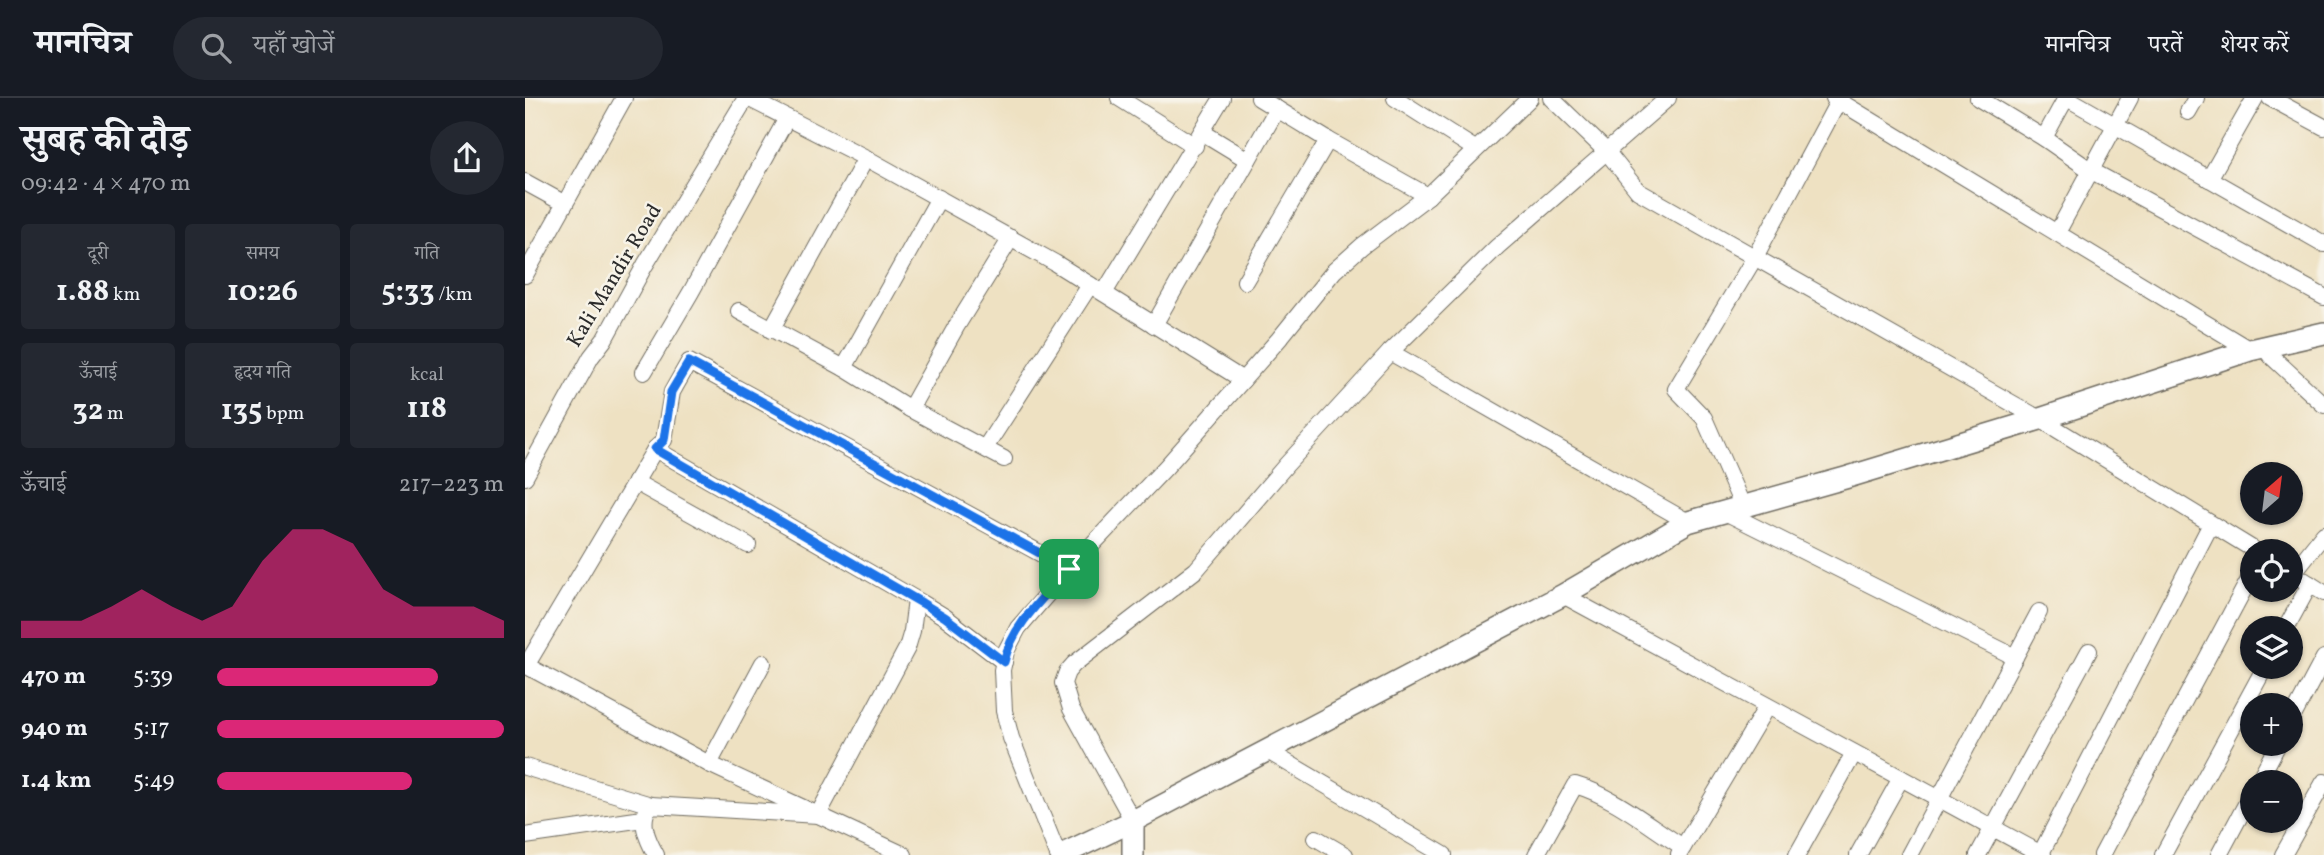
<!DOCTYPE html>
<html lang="hi">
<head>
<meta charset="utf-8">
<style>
	body { margin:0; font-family:Vollkorn,"Noto Serif Devanagari",serif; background:#242831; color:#f1f3f6; height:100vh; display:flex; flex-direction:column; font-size:26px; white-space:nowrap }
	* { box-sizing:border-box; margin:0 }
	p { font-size:23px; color:#9ea1a6 }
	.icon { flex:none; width:38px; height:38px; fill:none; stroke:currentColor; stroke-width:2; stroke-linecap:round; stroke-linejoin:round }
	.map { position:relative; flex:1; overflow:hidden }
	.details { display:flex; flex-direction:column; background:#171b24; width:525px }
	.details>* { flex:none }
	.needle { width:46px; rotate:28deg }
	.controls { position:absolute; left:1715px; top:364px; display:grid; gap:14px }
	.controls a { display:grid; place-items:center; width:63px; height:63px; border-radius:50%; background:#171b24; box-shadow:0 2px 5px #0004; font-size:35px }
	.pin { position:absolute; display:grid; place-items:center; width:60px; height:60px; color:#fff; margin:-30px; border-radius:14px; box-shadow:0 4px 10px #0006 }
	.round { display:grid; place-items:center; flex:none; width:74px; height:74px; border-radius:37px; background:#242831 }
	.head { display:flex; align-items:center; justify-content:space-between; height:119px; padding:0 21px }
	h1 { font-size:38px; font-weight:700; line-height:52px }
	.metrics { display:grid; grid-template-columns:repeat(3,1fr); gap:10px; height:119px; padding:7px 21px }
	.metrics div { display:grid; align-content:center; border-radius:7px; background:#242831; text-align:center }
	.metrics b { font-size:30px; font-weight:700 }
	.metrics small { font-size:19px; font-weight:400 }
	.metrics p { font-size:19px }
	.chart { height:196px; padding:14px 21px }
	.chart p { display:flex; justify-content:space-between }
	.chart svg { width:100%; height:126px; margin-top:7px; fill:#db2777; opacity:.7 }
	ul { padding:0 21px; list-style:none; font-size:23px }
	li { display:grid; grid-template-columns:112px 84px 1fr; align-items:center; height:52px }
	li i { height:18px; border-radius:9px; background:#db2777 }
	header { display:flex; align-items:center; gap:42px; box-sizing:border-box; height:98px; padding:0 35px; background:#171b24; border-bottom:2px solid #363941 }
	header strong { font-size:33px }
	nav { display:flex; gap:38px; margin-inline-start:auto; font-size:24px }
	.search { width:490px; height:63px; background:#242831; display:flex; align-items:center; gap:18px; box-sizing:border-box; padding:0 24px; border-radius:38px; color:#9ea1a6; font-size:26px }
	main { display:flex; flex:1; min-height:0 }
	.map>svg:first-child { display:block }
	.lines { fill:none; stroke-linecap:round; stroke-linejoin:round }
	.street-casing { stroke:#6f6b60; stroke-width:18 }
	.secondary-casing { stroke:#6f6b60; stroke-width:24 }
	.street { stroke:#fff; stroke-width:16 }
	.secondary { stroke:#fff; stroke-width:21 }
	.route-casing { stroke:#fff; stroke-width:14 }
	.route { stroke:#1a73e8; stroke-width:9 }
	.labels { text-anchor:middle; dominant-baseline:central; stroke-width:5; stroke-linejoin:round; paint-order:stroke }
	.street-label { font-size:21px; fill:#2b2b2b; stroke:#f7f3e8 }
</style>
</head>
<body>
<header>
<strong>मानचित्र</strong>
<div class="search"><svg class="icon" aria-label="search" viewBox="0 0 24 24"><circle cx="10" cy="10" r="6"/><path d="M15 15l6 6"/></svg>यहाँ खोजें</div>
<nav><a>मानचित्र</a><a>परतें</a><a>शेयर करें</a></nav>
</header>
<main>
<section class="details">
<div class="head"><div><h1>सुबह की दौड़</h1><p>09:42 · 4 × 470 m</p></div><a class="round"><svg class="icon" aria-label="share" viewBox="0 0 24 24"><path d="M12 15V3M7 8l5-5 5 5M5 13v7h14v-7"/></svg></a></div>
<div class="metrics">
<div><p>दूरी</p><b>1.88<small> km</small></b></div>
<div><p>समय</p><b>10:26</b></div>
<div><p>गति</p><b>5:33<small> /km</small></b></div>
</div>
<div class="metrics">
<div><p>ऊँचाई</p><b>32<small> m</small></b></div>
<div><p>हृदय गति</p><b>135<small> bpm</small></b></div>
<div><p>kcal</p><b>118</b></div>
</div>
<div class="chart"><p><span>ऊँचाई</span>217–223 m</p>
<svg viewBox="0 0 160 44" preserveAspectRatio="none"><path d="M0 44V38L10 38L20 38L30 33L40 27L50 33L60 38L70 33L80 17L90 6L100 6L110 11L120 27L130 33L140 33L150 33L160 38V44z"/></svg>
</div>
<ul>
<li><b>470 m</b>5:39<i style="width:77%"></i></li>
<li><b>940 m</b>5:17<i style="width:100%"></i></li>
<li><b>1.4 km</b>5:49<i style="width:68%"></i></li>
</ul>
</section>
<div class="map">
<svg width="1799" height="757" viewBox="0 0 1799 757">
	<rect width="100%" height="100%" fill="#f7f3e8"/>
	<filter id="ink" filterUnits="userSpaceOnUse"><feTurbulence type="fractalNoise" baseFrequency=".0143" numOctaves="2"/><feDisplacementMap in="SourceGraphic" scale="14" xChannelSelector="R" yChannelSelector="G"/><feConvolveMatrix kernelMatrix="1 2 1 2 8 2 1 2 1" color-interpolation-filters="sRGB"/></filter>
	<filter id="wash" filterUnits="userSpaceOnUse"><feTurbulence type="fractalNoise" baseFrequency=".00686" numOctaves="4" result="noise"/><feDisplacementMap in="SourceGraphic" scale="28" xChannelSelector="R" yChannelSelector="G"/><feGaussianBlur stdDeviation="1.57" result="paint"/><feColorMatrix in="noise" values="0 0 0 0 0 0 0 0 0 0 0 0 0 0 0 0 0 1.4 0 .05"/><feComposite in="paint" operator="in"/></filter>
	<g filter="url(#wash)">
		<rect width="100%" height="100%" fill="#eee1c2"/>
	</g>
	<g filter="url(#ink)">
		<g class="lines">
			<defs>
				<g id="street">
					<path d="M223,0L341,60L530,165L718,282"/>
					<path d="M594,0L670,48"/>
					<path d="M734,0L803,42L903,98"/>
					<path d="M870,0L950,51"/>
					<path d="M1026,0L1082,54L1113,93L1520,324L1731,453"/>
					<path d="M1309,0L1725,252"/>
					<path d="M1453,0L1519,40L1565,72L1799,199"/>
					<path d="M1542,0L1799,146"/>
					<path d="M1745,0L1799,29"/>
					<path d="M1663,14L1671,0"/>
					<path d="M677,34L723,62"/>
					<path d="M1519,40L1541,0"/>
					<path d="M1684,81L1730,0"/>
					<path d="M0,84L40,106"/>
					<path d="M1532,135L1605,0"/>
					<path d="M0,177L99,0"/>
					<path d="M720,183L803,42"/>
					<path d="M579,195L697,0"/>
					<path d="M214,213L319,270L385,311L479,361"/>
					<path d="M629,227L752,11"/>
					<path d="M246,232L341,60"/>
					<path d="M1739,249L1746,258L1799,307"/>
					<path d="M865,254L1163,424"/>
					<path d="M319,270L414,100"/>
					<path d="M119,274L166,194L262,20"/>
					<path d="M385,311L431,229L486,140"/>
					<path d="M460,350L565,187"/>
					<path d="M130,351L397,505L420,519L479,564"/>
					<path d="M0,379L66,259L79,242L120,167L221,0"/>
					<path d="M110,384L223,447"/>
					<path d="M1218,409L1179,320L1151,291L1230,159L1315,0"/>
					<path d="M1200,414L1490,559"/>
					<path d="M1768,475L1799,436"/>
					<path d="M1777,481L1799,495"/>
					<path d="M1038,497L1518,757"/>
					<path d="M1761,530L1785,486"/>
					<path d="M0,567L184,666L379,757"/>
					<path d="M1,568L130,351L139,342L147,294L164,264L544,471"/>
					<path d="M1766,622L1799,560"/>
					<path d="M741,652L919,757"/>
					<path d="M184,666L238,565"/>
					<path d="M0,669L126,707"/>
					<path d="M1733,684L1753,646"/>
					<path d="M608,723L546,611L538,585L542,574L549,566L671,472L762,366L865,254L972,149L1143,0"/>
					<path d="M0,738L118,721"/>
					<path d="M791,740L820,757"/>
					<path d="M1154,756L1242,608"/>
					<path d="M131,757C122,741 113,721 126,707L293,717L382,550L387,533L391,502"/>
					<path d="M533,757L486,640L479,613L477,572L481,553L493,530L544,471L641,369L754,241L809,173L837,148L903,98L1005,0"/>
					<path d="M1011,757L1050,687C1089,698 1124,728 1158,749"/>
					<path d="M1272,757L1329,655"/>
					<path d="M1333,757L1376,680"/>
					<path d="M1384,757L1514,514"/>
					<path d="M1453,757L1564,553"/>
					<path d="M1515,757L1686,426"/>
					<path d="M1577,757L1727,476"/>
					<path d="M1638,757L1740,569"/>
					<path d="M1694,757L1727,695"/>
					<path d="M1758,757L1799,684"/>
				</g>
				<g id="secondary">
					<path d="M608,723V757"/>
					<path d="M536,757L608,723L1038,497L1163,424L1320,380L1515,321L1725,252L1799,235"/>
				</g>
			</defs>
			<use href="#street" class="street-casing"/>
			<use href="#secondary" class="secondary-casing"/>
			<use href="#street" class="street"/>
			<use href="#secondary" class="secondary"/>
		</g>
	</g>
	<g class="lines" filter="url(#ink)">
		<defs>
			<path id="route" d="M164,264L544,471C520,498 487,527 479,564L420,519L397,505L130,351L139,342L146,294Z"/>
		</defs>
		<use href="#route" class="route-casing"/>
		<use href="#route" class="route"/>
	</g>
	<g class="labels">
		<g class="street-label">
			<text transform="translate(90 178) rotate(-59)">Kali Mandir Road</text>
		</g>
	</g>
</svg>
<div class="controls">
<a><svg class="needle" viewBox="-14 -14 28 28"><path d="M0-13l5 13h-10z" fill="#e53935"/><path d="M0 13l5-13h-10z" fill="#9ea1a6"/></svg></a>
<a><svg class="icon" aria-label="locate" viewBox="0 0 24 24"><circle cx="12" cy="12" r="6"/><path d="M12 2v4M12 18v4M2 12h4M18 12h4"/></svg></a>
<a><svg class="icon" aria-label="layers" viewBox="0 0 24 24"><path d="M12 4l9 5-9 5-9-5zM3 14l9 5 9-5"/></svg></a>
<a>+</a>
<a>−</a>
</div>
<div class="pin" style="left:544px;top:471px;background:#1e9e55"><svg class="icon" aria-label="arrive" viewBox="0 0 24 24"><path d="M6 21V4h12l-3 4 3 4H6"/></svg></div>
</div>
</main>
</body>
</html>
